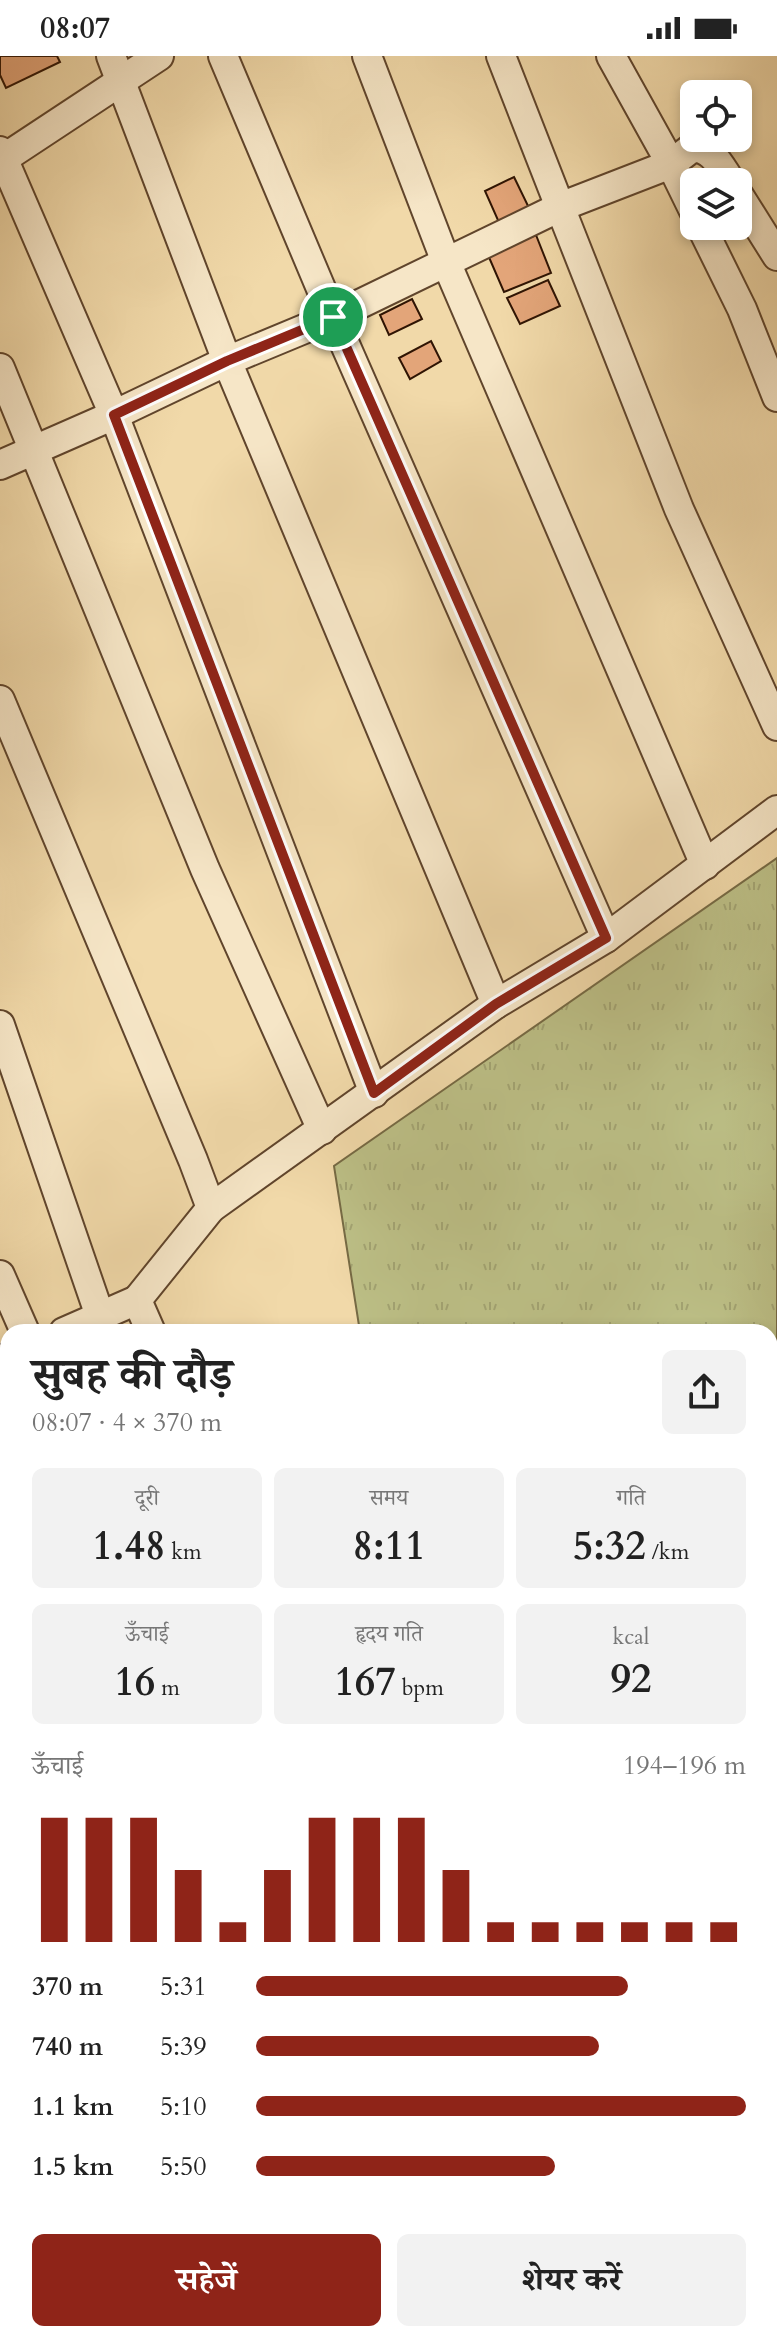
<!DOCTYPE html>
<html lang="hi">
<head>
<meta charset="utf-8">
<style>
	body { margin:0; font-family:Cardo,"Noto Serif Devanagari",serif; background:#f2f2f2; color:#222; height:100vh; display:flex; flex-direction:column; font-size:30px; white-space:nowrap }
	* { box-sizing:border-box; margin:0 }
	p { font-size:26px; color:#767676 }
	.icon { flex:none; width:44px; height:44px; fill:none; stroke:currentColor; stroke-width:2; stroke-linecap:round; stroke-linejoin:round }
	.map { position:relative; flex:1; overflow:hidden }
	.sheet { position:absolute; left:0px; top:1268px; width:778px; height:1018px; display:flex; flex-direction:column; background:#fff; border-radius:24px 24px 0 0; box-shadow:0 4px 12px #0003 }
	.sheet>* { flex:none }
	.fabs { position:absolute; left:680px; top:24px; display:grid; gap:16px }
	.fabs a { display:grid; place-items:center; width:72px; height:72px; border-radius:12px; background:#fff; box-shadow:0 4px 12px #0003; font-size:40px }
	.pin { position:absolute; display:grid; place-items:center; width:68px; height:68px; color:#fff; margin:-34px; border:4px solid #fff; border-radius:50%; box-shadow:0 2px 8px #0007 }
	.round { display:grid; place-items:center; flex:none; width:84px; height:84px; border-radius:12px; background:#f2f2f2 }
	.headline { display:flex; align-items:center; justify-content:space-between; height:136px; padding:0 32px }
	h1 { font-size:44px; font-weight:700; line-height:60px }
	.figures { display:grid; grid-template-columns:repeat(3,1fr); gap:12px; height:136px; padding:8px 32px }
	.figures div { display:grid; align-content:center; border-radius:12px; background:#f2f2f2; text-align:center }
	.figures b { font-size:40px; font-weight:700 }
	.figures small { font-size:22px; font-weight:400 }
	.figures p { font-size:22px }
	.chart { height:224px; padding:16px 32px }
	.chart p { display:flex; justify-content:space-between }
	.chart svg { width:100%; height:144px; margin-top:8px; stroke:#8f2418; stroke-width:6 }
	.button { display:flex; gap:16px; margin-top:auto; padding:16px 32px }
	.button a { flex:1; height:92px; border-radius:12px; background:#8f2418; color:#fff; font-size:32px; font-weight:700; line-height:92px; text-align:center }
	.button a+a { background:#f2f2f2; color:#222 }
	ul { padding:0 32px; list-style:none; font-size:26px }
	li { display:grid; grid-template-columns:128px 96px 1fr; align-items:center; height:60px }
	li i { height:20px; border-radius:10px; background:#8f2418 }
	.status { display:flex; justify-content:space-between; align-items:center; height:56px; padding:0 40px; background:#fff; direction:ltr }
	.status svg { height:22px; fill:currentColor }
	.map>svg:first-child { display:block }
	.park { fill:url(#park-tufts); stroke:#766a44; stroke-width:2 }
	.building { fill:#e3a579; stroke:#2f1403; stroke-width:2 }
	.lines { fill:none; stroke-linecap:round; stroke-linejoin:round }
	.lane-casing { stroke:#60452c; stroke-width:18 }
	.street-casing { stroke:#60452c; stroke-width:32 }
	.lane { stroke:#f6e6c7; stroke-width:14 }
	.street { stroke:#f6e6c7; stroke-width:28 }
	.route-casing { stroke:#fff; stroke-width:16 }
	.route { stroke:#8f2418; stroke-width:10 }
</style>
</head>
<body>
<div class="status"><b>08:07</b><svg viewBox="0 0 49 12"><path d="M0 12V9h3v3zM5 12V6h3v6zM10 12V3h3v9zM15 12V0h3v12zM26 1h20v11H26zM47 4h2v5h-2z"/></svg></div>
<div class="map">
<svg width="777" height="2285" viewBox="0 0 777 2285">
	<defs>
		<pattern id="park-tufts" width="24" height="20" patternUnits="userSpaceOnUse" patternTransform="scale(2)"><rect width="24" height="20" fill="#bcbf86"/><path d="M3 7l-1-3M5 7V3M7 7l1-3M15 17l-1-3M17 17v-4M19 17l1-3" fill="none" stroke="#a2a372"/></pattern>
	</defs>
	<rect width="100%" height="100%" fill="#f1d9a9"/>
	<filter id="stains"><feTurbulence type="fractalNoise" baseFrequency=".0025" numOctaves="4"/><feColorMatrix values="0 0 0 0 .2 0 0 0 0 .09 0 0 0 0 .02 0 0 0 .5 -.17"/></filter>
	<radialGradient id="worn" r=".72"><stop offset=".6" stop-color="#630" stop-opacity="0"/><stop offset="1" stop-color="#630" stop-opacity=".3"/></radialGradient>
	<path class="park" d="M777,802V1918L770,1920V1276H360L334,1110Z"/>
	<g class="building">
		<path d="M0,0H57L60,6L6,32L0,19Z"/>
		<path d="M514,121L531,156L501,171L485,135Z"/>
		<path d="M536,179L551,217L504,236L488,199Z"/>
		<path d="M548,224L560,250L520,268L507,242Z"/>
		<path d="M412,243L422,263L389,279L380,259Z"/>
		<path d="M431,285L441,305L410,323L399,302Z"/>
	</g>
	<g class="lines">
		<defs>
			<g id="lane">
				<path d="M770,1962L777,1960"/>
				<path d="M770,2220L777,2219"/>
				<path d="M684,2278L686,2285"/>
				<path d="M754,2285L777,2282"/>
			</g>
			<g id="street">
				<path d="M111,0L227,305L496,948"/>
				<path d="M223,0L333,261L606,882"/>
				<path d="M367,0L446,206L705,809"/>
				<path d="M501,0L560,151L671,108L693,91C714,93 720,110 731,126"/>
				<path d="M611,0L671,108L694,155"/>
				<path d="M0,95L114,359L374,1037"/>
				<path d="M0,105L159,0"/>
				<path d="M738,138L777,200"/>
				<path d="M701,170L742,253L777,341"/>
				<path d="M0,312L205,813L322,1074"/>
				<path d="M0,409L114,359L227,305L333,261L560,151L679,453L777,670"/>
				<path d="M0,644L193,1104L211,1152L496,948L606,882L777,754"/>
				<path d="M0,969L100,1260"/>
				<path d="M0,1219L25,1276"/>
				<path d="M64,1276L137,1244"/>
				<path d="M151,1276L137,1244L211,1152"/>
				<path d="M0,1304L8,1301"/>
				<path d="M0,1501L8,1497"/>
				<path d="M0,1566L8,1582"/>
				<path d="M0,1963L8,1958"/>
				<path d="M0,2142L8,2160"/>
				<path d="M63,2278L67,2285"/>
				<path d="M335,2278L337,2285"/>
				<path d="M636,2278L638,2285"/>
				<path d="M458,2285L549,2278"/>
			</g>
		</defs>
		<use href="#lane" class="lane-casing"/>
		<use href="#street" class="street-casing"/>
		<use href="#lane" class="lane"/>
		<use href="#street" class="street"/>
	</g>
	<g class="lines">
		<defs>
			<path id="route" d="M333,261L606,882L496,948L374,1037L114,359L227,305Z"/>
		</defs>
		<use href="#route" class="route-casing"/>
		<use href="#route" class="route"/>
	</g>
	<rect width="100%" height="100%" filter="url(#stains)"/>
	<rect width="100%" height="100%" fill="url(#worn)"/>
</svg>
<div class="fabs">
<a><svg class="icon" aria-label="locate" viewBox="0 0 24 24"><circle cx="12" cy="12" r="6"/><path d="M12 2v4M12 18v4M2 12h4M18 12h4"/></svg></a>
<a><svg class="icon" aria-label="layers" viewBox="0 0 24 24"><path d="M12 4l9 5-9 5-9-5zM3 14l9 5 9-5"/></svg></a>
</div>
<div class="pin" style="left:333px;top:261px;background:#1e9e55"><svg class="icon" aria-label="arrive" viewBox="0 0 24 24"><path d="M6 21V4h12l-3 4 3 4H6"/></svg></div>
<section class="sheet">
<div class="headline"><div><h1>सुबह की दौड़</h1><p>08:07 · 4 × 370 m</p></div><a class="round"><svg class="icon" aria-label="share" viewBox="0 0 24 24"><path d="M12 15V3M7 8l5-5 5 5M5 13v7h14v-7"/></svg></a></div>
<div class="figures">
<div><p>दूरी</p><b>1.48<small> km</small></b></div>
<div><p>समय</p><b>8:11</b></div>
<div><p>गति</p><b>5:32<small> /km</small></b></div>
</div>
<div class="figures">
<div><p>ऊँचाई</p><b>16<small> m</small></b></div>
<div><p>हृदय गति</p><b>167<small> bpm</small></b></div>
<div><p>kcal</p><b>92</b></div>
</div>
<div class="chart"><p><span>ऊँचाई</span>194–196 m</p>
<svg viewBox="0 0 160 44" preserveAspectRatio="none"><path d="M5 44V6M15 44V6M25 44V6M35 44V22M45 44V38M55 44V22M65 44V6M75 44V6M85 44V6M95 44V22M105 44V38M115 44V38M125 44V38M135 44V38M145 44V38M155 44V38"/></svg>
</div>
<ul>
<li><b>370 m</b>5:31<i style="width:76%"></i></li>
<li><b>740 m</b>5:39<i style="width:70%"></i></li>
<li><b>1.1 km</b>5:10<i style="width:100%"></i></li>
<li><b>1.5 km</b>5:50<i style="width:61%"></i></li>
</ul>
<div class="button"><a>सहेजें</a><a>शेयर करें</a></div>
</section>
</div>
</body>
</html>
